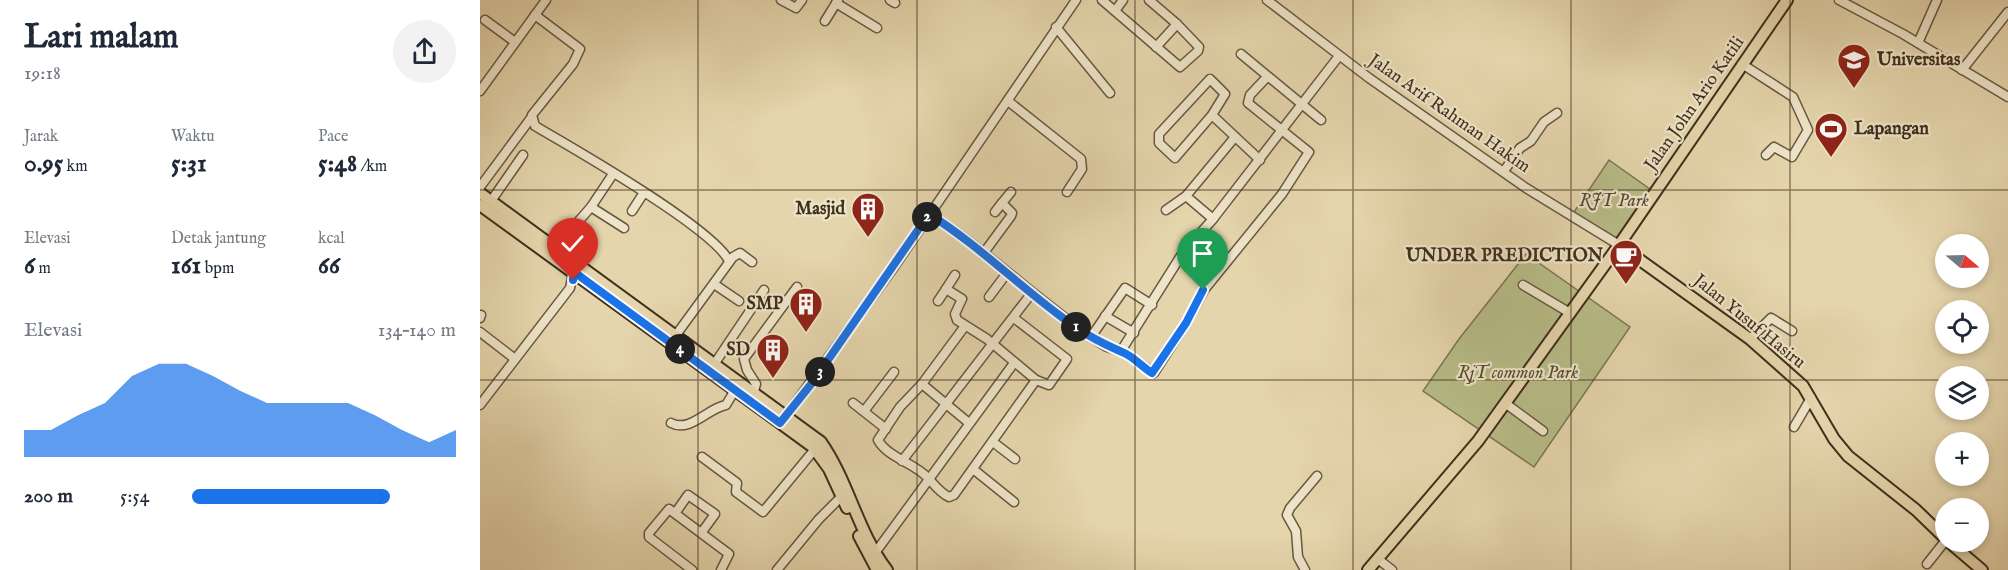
<!DOCTYPE html>
<html lang="id">
<head>
<meta charset="utf-8">
<style>
	body { margin:0; font-family:"IM FELL English",serif; background:#f2f2f3; color:#1f2937; height:100vh; display:flex; flex-direction:column; font-size:22px; white-space:nowrap }
	* { box-sizing:border-box; margin:0 }
	p { font-size:20px; color:#747a83 }
	.icon { flex:none; width:33px; height:33px; fill:none; stroke:currentColor; stroke-width:2; stroke-linecap:round; stroke-linejoin:round }
	.map { position:relative; flex:1; overflow:hidden }
	.drawer { display:flex; flex-direction:column; background:#fff; width:480px }
	.drawer>* { flex:none }
	.needle { width:39px; rotate:109deg }
	.fabs { position:absolute; left:1455px; top:234px; display:grid; gap:12px }
	.fabs a { display:grid; place-items:center; width:54px; height:54px; border-radius:50%; background:#fff; box-shadow:0 3px 9px #0003; font-size:30px }
	.pin { position:absolute; display:grid; place-items:center; width:51px; height:51px; color:#fff; margin:-62px -26px; border-radius:50% 50% 50% 0; rotate:-45deg; box-shadow:0 0 6px #0007 }
	.pin .icon { rotate:45deg }
	.km { position:absolute; width:30px; height:30px; margin:-15px; border-radius:50%; background:#222; color:#fff; font-size:16px; line-height:30px; text-align:center }
	.round { display:grid; place-items:center; flex:none; width:63px; height:63px; border-radius:32px; background:#f2f2f3 }
	.head { display:flex; align-items:center; justify-content:space-between; height:102px; padding:0 24px }
	h1 { font-size:33px; font-weight:800; line-height:45px }
	.figures { display:grid; grid-template-columns:repeat(3,1fr); gap:9px; height:102px; padding:6px 24px }
	.figures div { display:grid; align-content:center }
	.figures b { font-size:26px; font-weight:800 }
	.figures small { font-size:16px; font-weight:400 }
	.figures p { font-size:16px }
	.chart { height:168px; padding:12px 24px }
	.chart p { display:flex; justify-content:space-between }
	.chart svg { width:100%; height:108px; margin-top:6px; fill:#1a73e8; opacity:.7 }
	ul { padding:0 24px; list-style:none; font-size:20px }
	li { display:grid; grid-template-columns:96px 72px 1fr; align-items:center; height:45px }
	li i { height:15px; border-radius:8px; background:#1a73e8 }
	main { display:flex; flex:1; min-height:0 }
	.map>svg:first-child { display:block }
	.green { fill:#b7bc87; stroke:#7b7652; stroke-width:1.5 }
	.lines { fill:none; stroke-linecap:round; stroke-linejoin:round }
	.minor-casing { stroke:#685840; stroke-width:11 }
	.major-casing { stroke:#3f2f1c; stroke-width:14 }
	.minor { stroke:#eee4c9; stroke-width:8 }
	.major { stroke:#e5d5ac; stroke-width:10 }
	.route-casing { stroke:#fff; stroke-width:12 }
	.route { stroke:#1a73e8; stroke-width:8 }
	.grid { fill:none; stroke:#3f2f1c; stroke-width:1.5; stroke-opacity:0.55 }
	.labels { text-anchor:middle; dominant-baseline:central; stroke-width:4.5; stroke-linejoin:round; paint-order:stroke }
	.poi-label { font-size:18px; font-weight:bold; fill:#3f2f1c; stroke:#eee4c9; text-anchor:end }
	.street-label { font-size:18px; fill:#3f2f1c; stroke:#eee4c9 }
	.park-label { font-size:18px; font-style:italic; fill:#574b31; stroke:#eee4c9 }
</style>
</head>
<body>
<main>
<section class="drawer">
<div class="head"><div><h1>Lari malam</h1><p>19:18</p></div><a class="round"><svg class="icon" aria-label="share" viewBox="0 0 24 24"><path d="M12 15V3M7 8l5-5 5 5M5 13v7h14v-7"/></svg></a></div>
<div class="figures">
<div><p>Jarak</p><b>0.95<small> km</small></b></div>
<div><p>Waktu</p><b>5:31</b></div>
<div><p>Pace</p><b>5:48<small> /km</small></b></div>
</div>
<div class="figures">
<div><p>Elevasi</p><b>6<small> m</small></b></div>
<div><p>Detak jantung</p><b>161<small> bpm</small></b></div>
<div><p>kcal</p><b>66</b></div>
</div>
<div class="chart"><p><span>Elevasi</span>134–140 m</p>
<svg viewBox="0 0 160 44" preserveAspectRatio="none"><path d="M0 44V33L10 33L20 27L30 22L40 11L50 6L60 6L70 11L80 17L90 22L100 22L110 22L120 22L130 27L140 33L150 38L160 33V44z"/></svg>
</div>
<ul>
<li><b>200 m</b>5:54<i style="width:75%"></i></li>
</ul>
</section>
<div class="map">
<svg width="1528" height="570" viewBox="0 0 1528 570">
	<rect width="100%" height="100%" fill="#e5d5ac"/>
	<filter id="stains"><feTurbulence type="fractalNoise" baseFrequency=".00333" numOctaves="4"/><feColorMatrix values="0 0 0 0 .2 0 0 0 0 .09 0 0 0 0 .02 0 0 0 .5 -.17"/></filter>
	<radialGradient id="worn" r=".72"><stop offset=".6" stop-color="#630" stop-opacity="0"/><stop offset="1" stop-color="#630" stop-opacity=".3"/></radialGradient>
	<g class="green">
		<path d="M1129,160L1174,192L1137,244L1092,215Z"/>
		<path d="M1046,254L1150,327L1054,467L943,391L979,339Z"/>
	</g>
	<g class="lines">
		<defs>
			<g id="minor">
				<path d="M301,0L316,8L322,0"/>
				<path d="M410,0L415,3"/>
				<path d="M622,0L700,67L718,51L719,47L697,24"/>
				<path d="M669,0L697,24L676,47"/>
				<path d="M787,0L889,78L1046,188L1139,245"/>
				<path d="M1359,0L1423,34L1528,97"/>
				<path d="M356,3L397,28"/>
				<path d="M635,11L643,0"/>
				<path d="M55,15L100,49L93,64L52,115L55,126C93,148 233,228 249,261"/>
				<path d="M5,20L35,42"/>
				<path d="M345,21L358,0"/>
				<path d="M576,27L630,93"/>
				<path d="M1438,43L1457,0"/>
				<path d="M761,54L841,120"/>
				<path d="M1262,64L1313,97L1328,130L1312,157L1294,147L1286,155"/>
				<path d="M1482,70L1528,12"/>
				<path d="M0,91L66,0"/>
				<path d="M528,101L601,159L602,169L587,192"/>
				<path d="M732,115L745,94L730,79L679,134V143L695,158L732,115L780,160"/>
				<path d="M1024,171L1040,148L1051,141L1064,122L1077,113"/>
				<path d="M133,174L111,207L144,228"/>
				<path d="M0,187L51,118"/>
				<path d="M11,201L43,155"/>
				<path d="M686,210L706,196"/>
				<path d="M152,211L163,194"/>
				<path d="M515,212L522,203"/>
				<path d="M449,214C506,250 555,298 611,337L645,288L672,305"/>
				<path d="M733,219L706,196L755,137"/>
				<path d="M97,223L111,207"/>
				<path d="M714,241L734,276"/>
				<path d="M503,254L531,216L532,213L522,203L531,192"/>
				<path d="M475,275L466,289L482,299L475,314L477,320L507,339L556,380L569,385L587,359L534,318"/>
				<path d="M234,284L259,301"/>
				<path d="M1043,285L1090,313"/>
				<path d="M509,297L527,273"/>
				<path d="M458,301L466,289"/>
				<path d="M625,316L654,333"/>
				<path d="M0,318L1,315"/>
				<path d="M485,326L442,384L420,407L398,440C408,458 435,463 448,478C455,485 459,492 469,497L474,495L556,380"/>
				<path d="M0,332L35,359"/>
				<path d="M196,335L253,257L260,253L272,262"/>
				<path d="M611,337L627,347L641,351L674,373L706,323L724,290L802,194L829,152L768,103L770,95L787,77"/>
				<path d="M1270,339L1291,318L1312,331"/>
				<path d="M641,351L702,254L733,219L859,56"/>
				<path d="M235,363L284,290"/>
				<path d="M442,384L489,423"/>
				<path d="M274,391L276,384L267,370L264,359L317,287"/>
				<path d="M373,403L406,429"/>
				<path d="M1025,403L1063,431"/>
				<path d="M0,405L90,288L94,269"/>
				<path d="M385,410L414,372"/>
				<path d="M303,420L414,267L596,0"/>
				<path d="M191,423C210,433 228,408 246,405L255,390"/>
				<path d="M1314,427L1331,398"/>
				<path d="M513,442L535,459"/>
				<path d="M222,457L257,483L256,492L283,512L335,449"/>
				<path d="M422,461L551,294"/>
				<path d="M493,469L534,502"/>
				<path d="M196,512L208,495L235,514L222,532"/>
				<path d="M395,553L534,363"/>
				<path d="M898,559L912,570"/>
				<path d="M1447,564L1466,540"/>
				<path d="M212,570L169,537V533L189,509L249,554L241,570"/>
				<path d="M297,570L339,519L362,496"/>
				<path d="M825,570L818,557L816,531L807,515L810,508L837,476"/>
			</g>
			<g id="major">
				<path d="M0,193L341,442C369,482 377,531 407,570"/>
				<path d="M0,205L333,447L349,469L367,508"/>
				<path d="M1139,245L1270,339L1323,386L1354,439L1368,456L1436,510L1466,539"/>
				<path d="M379,536L397,570"/>
				<path d="M1469,542L1502,570"/>
				<path d="M888,570L998,441L1139,245L1307,0"/>
			</g>
		</defs>
		<use href="#minor" class="minor-casing"/>
		<use href="#major" class="major-casing"/>
		<use href="#minor" class="minor"/>
		<use href="#major" class="major"/>
	</g>
	<g class="lines">
		<defs>
			<path id="route" d="M93,280L94,272L300,423L332,383L449,214C495,243 535,282 579,315C601,332 617,341 642,352C653,356 662,367 672,373L706,323L723,290"/>
		</defs>
		<use href="#route" class="route-casing"/>
		<use href="#route" class="route"/>
	</g>
	<path class="grid" d="M218,0V570M437,0V570M655,0V570M873,0V570M1091,0V570M1310,0V570M0,190H1528M0,380H1466M1498,380H1528"/>
	<defs>
		<symbol id="university-pin" viewBox="-11 -11 22 30"><path d="M0 17L-7.5 6A9.5 9.5 0 1 1 7.5 6Z" fill="#8f2418" stroke="#eee4c9"/><path d="M0-5L7-2L0 1L-7-2ZM-4 1L0 2.5L4 1V4Q0 6-4 4Z" fill="#fff"/></symbol>
		<symbol id="stadium-pin" viewBox="-11 -11 22 30"><path d="M0 17L-7.5 6A9.5 9.5 0 1 1 7.5 6Z" fill="#8f2418" stroke="#eee4c9"/><path d="M0-5a6.5 5 0 1 0 0 10a6.5 5 0 1 0 0-10ZM-3.5-1.8h7v3.6h-7Z" fill="#fff"/></symbol>
		<symbol id="building-pin" viewBox="-11 -11 22 30"><path d="M0 17L-7.5 6A9.5 9.5 0 1 1 7.5 6Z" fill="#8f2418" stroke="#eee4c9"/><path d="M-4-6H4V6H1V3H-1V6H-4ZM-2.5-4.3h1.7v1.8h-1.7ZM.8-4.3h1.7v1.8H.8ZM-2.5-1h1.7V.8h-1.7ZM.8-1h1.7V.8H.8Z" fill="#fff"/></symbol>
		<symbol id="cafe-pin" viewBox="-11 -11 22 30"><path d="M0 17L-7.5 6A9.5 9.5 0 1 1 7.5 6Z" fill="#8f2418" stroke="#eee4c9"/><path d="M-5.5-4.5H6V0H3Q3 3.5 0 3.5H-2.5Q-5.5 3.5-5.5 0ZM3-3.2v2h1.7v-2ZM-6 4.5H4V6H-6Z" fill="#fff"/></symbol>
	</defs>
	<g fill-rule="evenodd">
		<use href="#university-pin" x="1355" y="41" width="38" height="52"/>
		<use href="#stadium-pin" x="1332" y="110" width="38" height="52"/>
		<use href="#building-pin" x="369" y="190" width="38" height="52"/>
		<use href="#cafe-pin" x="1127" y="237" width="38" height="52"/>
		<use href="#building-pin" x="307" y="285" width="38" height="52"/>
		<use href="#building-pin" x="274" y="331" width="38" height="52"/>
	</g>
	<g class="labels">
		<g class="poi-label">
			<text x="1397" y="60" text-anchor="start">Universitas</text>
			<text x="1374" y="129" text-anchor="start">Lapangan</text>
			<text x="365" y="209">Masjid</text>
			<text x="1123" y="256">UNDER PREDICTION</text>
			<text x="303" y="304">SMP</text>
			<text x="270" y="350">SD</text>
		</g>
		<g class="street-label">
			<text transform="translate(1215 104) rotate(-55)">Jalan John Ario Katili</text>
			<text transform="translate(969 114) rotate(35)">Jalan Arif Rahman Hakim</text>
			<text transform="translate(1269 322) rotate(39)">Jalan Yusuf Hasiru</text>
		</g>
		<g class="park-label">
			<text x="1134" y="201">RJT Park</text>
			<text x="1038" y="373">RjT common Park</text>
		</g>
	</g>
	<rect width="100%" height="100%" filter="url(#stains)"/>
	<rect width="100%" height="100%" fill="url(#worn)"/>
</svg>
<div class="fabs">
<a><svg class="needle" viewBox="-14 -14 28 28"><path d="M0-13l5 13h-10z" fill="#e53935"/><path d="M0 13l5-13h-10z" fill="#747a83"/></svg></a>
<a><svg class="icon" aria-label="locate" viewBox="0 0 24 24"><circle cx="12" cy="12" r="6"/><path d="M12 2v4M12 18v4M2 12h4M18 12h4"/></svg></a>
<a><svg class="icon" aria-label="layers" viewBox="0 0 24 24"><path d="M12 4l9 5-9 5-9-5zM3 14l9 5 9-5"/></svg></a>
<a>+</a>
<a>−</a>
</div>
<div class="pin" style="left:723px;top:290px;background:#1e9e55"><svg class="icon" aria-label="arrive" viewBox="0 0 24 24"><path d="M6 21V4h12l-3 4 3 4H6"/></svg></div>
<div class="pin" style="left:93px;top:280px;background:#d93025"><svg class="icon" aria-label="check" viewBox="0 0 24 24"><path d="M5 12l5 5 9-10"/></svg></div>
<b class="km" style="left:596px;top:327px">1</b>
<b class="km" style="left:447px;top:217px">2</b>
<b class="km" style="left:340px;top:372px">3</b>
<b class="km" style="left:200px;top:349px">4</b>
</div>
</main>
</body>
</html>
